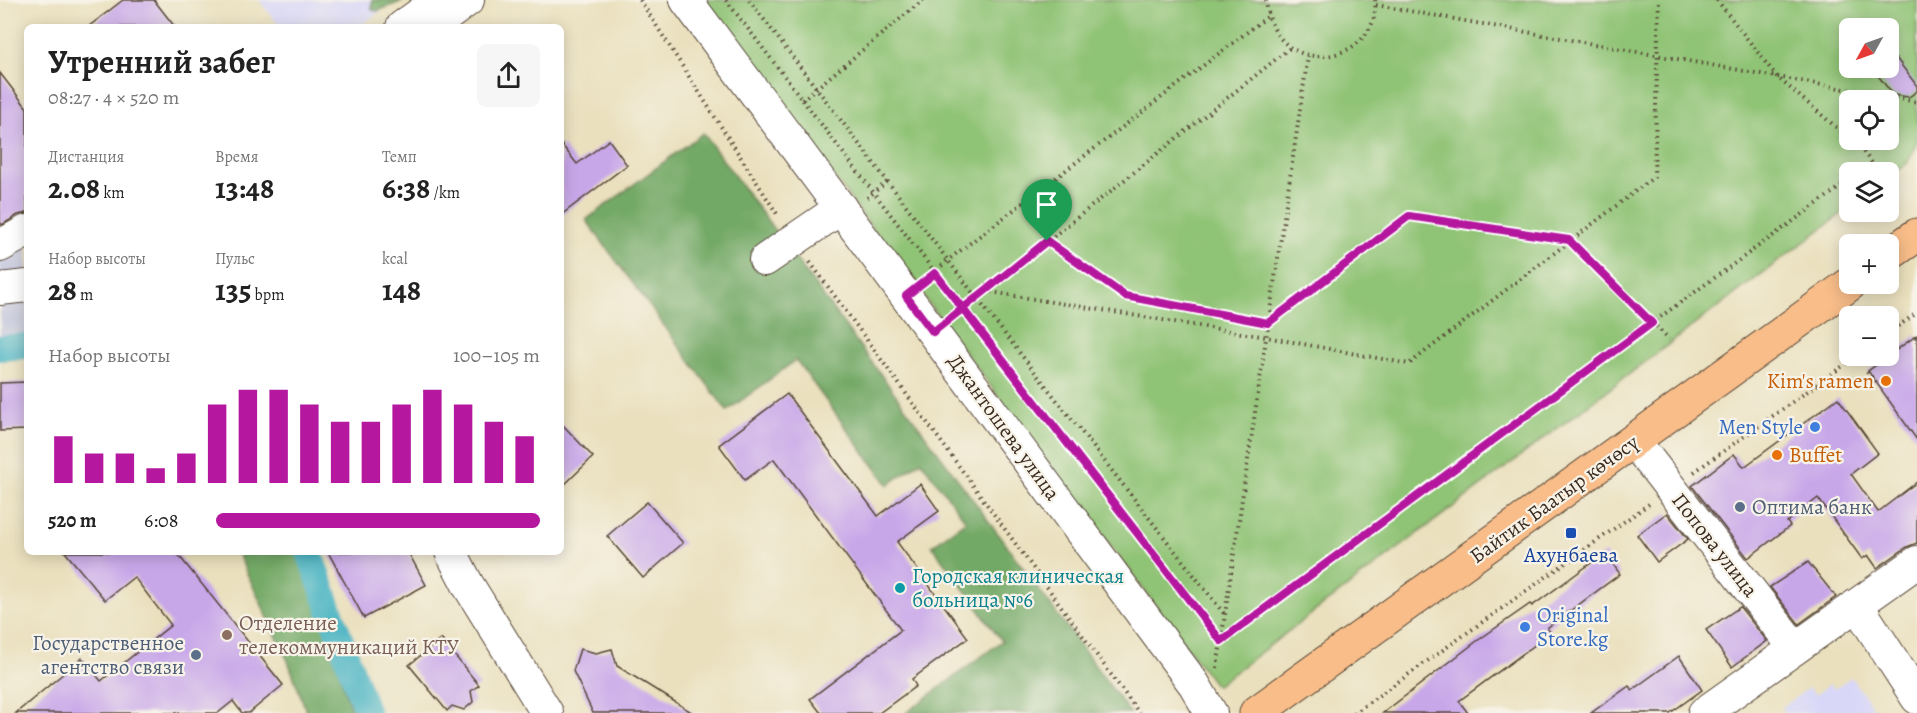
<!DOCTYPE html>
<html lang="ru">
<head>
<meta charset="utf-8">
<style>
	body { margin:0; font-family:Alegreya,serif; background:#f6f6f6; color:#222; height:100vh; display:flex; flex-direction:column; font-size:22px; white-space:nowrap }
	* { box-sizing:border-box; margin:0 }
	p { font-size:20px; color:#767676 }
	.icon { flex:none; width:33px; height:33px; fill:none; stroke:currentColor; stroke-width:2; stroke-linecap:round; stroke-linejoin:round }
	.map { position:relative; flex:1; overflow:hidden }
	.drawer { position:absolute; left:24px; top:24px; width:540px; height:531px; display:flex; flex-direction:column; background:#fff; border-radius:9px; box-shadow:0 3px 15px #0003 }
	.drawer>* { flex:none }
	.needle { width:39px; rotate:230deg }
	.controls { position:absolute; left:1839px; top:18px; display:grid; gap:12px }
	.controls a { display:grid; place-items:center; width:60px; height:60px; border-radius:9px; background:#fff; box-shadow:0 3px 15px #0003; font-size:30px }
	.pin { position:absolute; display:grid; place-items:center; width:51px; height:51px; color:#fff; margin:-62px -26px; border-radius:50% 50% 50% 0; rotate:-45deg; box-shadow:0 0 6px #0007 }
	.pin .icon { rotate:45deg }
	.round { display:grid; place-items:center; flex:none; width:63px; height:63px; border-radius:9px; background:#f6f6f6 }
	.summary { display:flex; align-items:center; justify-content:space-between; height:102px; padding:0 24px }
	h1 { font-size:33px; font-weight:700; line-height:45px }
	.stats { display:grid; grid-template-columns:repeat(3,1fr); gap:9px; height:102px; padding:6px 24px }
	.stats div { display:grid; align-content:center }
	.stats b { font-size:30px; font-weight:700 }
	.stats small { font-size:16px; font-weight:400 }
	.stats p { font-size:16px }
	.chart { height:168px; padding:12px 24px }
	.chart p { display:flex; justify-content:space-between }
	.chart svg { width:100%; height:108px; margin-top:6px; stroke:#b5179e; stroke-width:6 }
	ul { padding:0 24px; list-style:none; font-size:20px }
	li { display:grid; grid-template-columns:96px 72px 1fr; align-items:center; height:45px }
	li i { height:15px; border-radius:8px; background:#b5179e }
	.map>svg:first-child { display:block }
	.built { fill:#d8d7f8 }
	.industrial { fill:#bfc2dd }
	.green { fill:#8fc375; stroke:#65764a; stroke-width:1.5; fill-rule:evenodd }
	.forest { fill:#73a966; stroke:#576a42; stroke-width:1.5 }
	.lines { fill:none; stroke-linecap:round; stroke-linejoin:round }
	.canal { stroke:#46b3c2; stroke-width:26 }
	.building { fill:#c8a7e9 }
	.minor-casing { stroke:#554536; stroke-width:34 }
	.major-casing { stroke:#554536; stroke-width:35 }
	.path { stroke:#554536; stroke-width:4; stroke-dasharray:1.5 4.5; stroke-linecap:butt }
	.minor { stroke:#fff; stroke-width:32 }
	.major { stroke:#f8bd89; stroke-width:33 }
	.route-casing { stroke:#fff; stroke-width:12 }
	.route { stroke:#b5179e; stroke-width:8 }
	.food-dot { fill:#e8710a; stroke:#f7f3e8; stroke-width:2 }
	.shop-dot { fill:#3f7fe0; stroke:#f7f3e8; stroke-width:2 }
	.service-dot { fill:#5c6f8a; stroke:#f7f3e8; stroke-width:2 }
	.transit-dot { fill:#1a4fb4; stroke:#f7f3e8; stroke-width:2 }
	.culture-dot { fill:#0f9aa8; stroke:#f7f3e8; stroke-width:2 }
	.education-dot { fill:#8d6e63; stroke:#f7f3e8; stroke-width:2 }
	.labels { text-anchor:middle; dominant-baseline:central; stroke-width:4.5; stroke-linejoin:round; paint-order:stroke }
	.food-label { font-size:21px; fill:#c56008; stroke:#f7f3e8; text-anchor:end }
	.street-label { font-size:21px; fill:#3b2a1e; stroke:#f7f3e8 }
	.shop-label { font-size:21px; fill:#366cbe; stroke:#f7f3e8; text-anchor:end }
	.service-label { font-size:21px; fill:#4e5e75; stroke:#f7f3e8; text-anchor:start }
	.transit-label { font-size:21px; fill:#164399; stroke:#f7f3e8 }
	.culture-label { font-size:21px; fill:#0d838f; stroke:#f7f3e8; text-anchor:start }
	.education-label { font-size:21px; fill:#785e54; stroke:#f7f3e8; text-anchor:start }
</style>
</head>
<body>
<div class="map">
<svg width="1917" height="713" viewBox="0 0 1917 713">
	<rect width="100%" height="100%" fill="#f7f3e8"/>
	<filter id="ink" filterUnits="userSpaceOnUse"><feTurbulence type="fractalNoise" baseFrequency=".0167" numOctaves="2"/><feDisplacementMap in="SourceGraphic" scale="12" xChannelSelector="R" yChannelSelector="G"/><feConvolveMatrix kernelMatrix="1 2 1 2 8 2 1 2 1" color-interpolation-filters="sRGB"/></filter>
	<filter id="wash" filterUnits="userSpaceOnUse"><feTurbulence type="fractalNoise" baseFrequency=".008" numOctaves="4" result="noise"/><feDisplacementMap in="SourceGraphic" scale="24" xChannelSelector="R" yChannelSelector="G"/><feGaussianBlur stdDeviation="1.35" result="paint"/><feColorMatrix in="noise" values="0 0 0 0 0 0 0 0 0 0 0 0 0 0 0 0 0 1.4 0 .05"/><feComposite in="paint" operator="in"/></filter>
	<g filter="url(#wash)">
		<rect width="100%" height="100%" fill="#eae0bd"/>
		<g class="built">
			<path d="M259,0H396L359,27H280Z"/>
			<path d="M1851,677L1877,713H1785L1781,708L1809,688L1815,695L1830,684L1834,689Z"/>
		</g>
		<path class="industrial" d="M27,247V337L0,339V255Z"/>
		<path class="green" d="M701,0H1917V143L1907,164L1889,178L1888,172H1850L1849,208L1216,686ZM1850,28H1888V68H1850ZM1850,100H1888V140H1850Z"/>
		<g class="forest">
			<path d="M372,0H405L378,11L372,10Z"/>
			<path d="M703,133L1130,713H906L1002,641L932,546L966,521L921,461L888,485L796,360L727,411L586,220Z"/>
			<path d="M237,552H301L352,713H307L288,661Z"/>
		</g>
		<g class="lines">
			<g class="canal">
				<path d="M0,348L27,346"/>
				<path d="M309,552L367,713"/>
			</g>
		</g>
		<g id="blocks">
			<g class="building">
				<path d="M123,0H154L175,27H88Z"/>
				<path d="M1896,58L1917,86V91L1909,97L1893,95L1876,73L1884,68H1888V64Z"/>
				<path d="M0,73L27,108V213L18,215L2,225L0,222Z"/>
				<path d="M609,140L627,165L561,215V144L577,164Z"/>
				<path d="M1917,335V440L1868,371Z"/>
				<path d="M27,382V430L0,431V383Z"/>
				<path d="M787,394L878,516L920,484L939,511L897,542L968,638L912,679L916,686L879,713H821L810,699L901,630L774,459L745,480L719,445Z"/>
				<path d="M1838,398L1878,453L1851,474L1878,512L1917,482V543L1907,547L1877,568L1868,555L1862,559L1818,498L1787,522L1790,526L1748,558L1692,486L1734,454L1744,467Z"/>
				<path d="M561,423L593,457L561,488Z"/>
				<path d="M647,502L683,543L643,578L607,536Z"/>
				<path d="M1667,513L1688,539L1657,562L1637,535Z"/>
				<path d="M65,552H176L283,685L249,713H242L233,701L218,713H16L82,658L101,681L171,625L134,577L105,600Z"/>
				<path d="M328,552H408L426,585L364,618Z"/>
				<path d="M1605,553L1620,574L1547,628L1551,633L1459,701L1468,713H1383L1477,641L1530,604L1532,606Z"/>
				<path d="M1808,562L1836,597L1799,624L1770,587Z"/>
				<path d="M1740,607L1767,641L1732,667L1706,630Z"/>
				<path d="M441,639L479,685L471,691L473,702L464,710L452,706L447,711L409,665Z"/>
				<path d="M580,649L596,653L612,649L617,666L693,713H593L573,671Z"/>
				<path d="M1679,656L1702,690L1670,713H1591L1629,686L1632,690Z"/>
			</g>
		</g>
	</g>
	<g filter="url(#ink)">
		<use href="#blocks" fill-opacity="0" stroke="#554536" stroke-width="1.5"/>
		<g class="lines">
			<defs>
				<g id="minor">
					<path d="M686,0L1194,684L1211,713"/>
					<path d="M402,27L439,0"/>
					<path d="M432,27L468,0"/>
					<path d="M0,246L27,231"/>
					<path d="M765,260L841,208"/>
					<path d="M0,289L27,286"/>
					<path d="M1634,441L1795,648"/>
					<path d="M451,552L468,585L547,713"/>
					<path d="M1857,605L1917,698"/>
					<path d="M1704,713L1917,562"/>
				</g>
				<g id="major">
					<path d="M1888,255L1917,235"/>
					<path d="M1256,713L1850,284"/>
				</g>
			</defs>
			<use href="#minor" class="minor-casing"/>
			<use href="#major" class="major-casing"/>
			<g class="path">
				<path d="M640,0L779,217"/>
				<path d="M726,0L963,309L1221,641L1652,323L1850,180"/>
				<path d="M749,0L976,297L1225,615"/>
				<path d="M1266,0C1274,86 1382,63 1375,0"/>
				<path d="M1717,0L1777,77L1850,139"/>
				<path d="M1376,5L1917,102"/>
				<path d="M802,100L923,0"/>
				<path d="M1850,140L1861,149L1879,172"/>
				<path d="M1861,172L1872,164"/>
				<path d="M867,198L888,181"/>
				<path d="M1047,241L1125,295L1268,323L1409,216L1569,240L1669,339"/>
				<path d="M810,262L1139,713"/>
				<path d="M928,278L948,260L1267,17"/>
				<path d="M985,291L1266,337L1409,364L1654,177L1659,0"/>
				<path d="M955,315L1290,48"/>
				<path d="M1888,333L1917,313"/>
				<path d="M1914,337L1917,341"/>
				<path d="M1867,372L1878,384"/>
				<path d="M1694,472L1857,356"/>
				<path d="M1217,668L1308,56"/>
				<path d="M1354,713L1649,504"/>
			</g>
			<use href="#minor" class="minor"/>
			<use href="#major" class="major"/>
		</g>
	</g>
	<g class="lines" filter="url(#ink)">
		<defs>
			<path id="route" d="M1047,241C1009,272 971,302 933,332L906,296L935,273L963,309L1221,641L1652,323L1569,240L1409,216L1268,323L1125,296L1047,241"/>
		</defs>
		<use href="#route" class="route-casing"/>
		<use href="#route" class="route"/>
	</g>
	<g class="food-dot">
		<circle cx="1886" cy="381" r="6"/>
		<circle cx="1777" cy="455" r="6"/>
	</g>
	<g class="shop-dot">
		<circle cx="1815" cy="427" r="6"/>
		<circle cx="1525" cy="627" r="6"/>
	</g>
	<g class="service-dot">
		<circle cx="1740" cy="507" r="6"/>
		<circle cx="196" cy="655" r="6"/>
	</g>
	<rect class="transit-dot" x="1565" y="527" width="12" height="12" rx="3"/>
	<circle class="culture-dot" cx="900" cy="588" r="6"/>
	<circle class="education-dot" cx="227" cy="635" r="6"/>
	<g class="labels">
		<g class="food-label">
			<text x="1874" y="381">Kim's ramen</text>
			<text x="1789" y="455" text-anchor="start">Buffet</text>
		</g>
		<g class="street-label">
			<text transform="translate(1004 427) rotate(54)">Джантошева улица</text>
			<text transform="translate(1554 499) rotate(-36)">Байтик Баатыр көчөсү</text>
			<text transform="translate(1715 545) rotate(52)">Попова улица</text>
		</g>
		<g class="shop-label">
			<text x="1803" y="427">Men Style</text>
			<text x="1537" y="615" text-anchor="start">Original<tspan x="1537" dy="24">Store.kg</tspan></text>
		</g>
		<g class="service-label">
			<text x="1752" y="507">Оптима банк</text>
			<text x="184" y="643" text-anchor="end">Государственное<tspan x="184" dy="24">агентство связи</tspan></text>
		</g>
		<g class="transit-label">
			<text x="1571" y="555">Ахунбаева</text>
		</g>
		<g class="culture-label">
			<text x="912" y="576">Городская клиническая<tspan x="912" dy="24">больница №6</tspan></text>
		</g>
		<g class="education-label">
			<text x="239" y="623">Отделение<tspan x="239" dy="24">телекоммуникаций КТУ</tspan></text>
		</g>
	</g>
</svg>
<div class="controls">
<a><svg class="needle" viewBox="-14 -14 28 28"><path d="M0-13l5 13h-10z" fill="#e53935"/><path d="M0 13l5-13h-10z" fill="#767676"/></svg></a>
<a><svg class="icon" aria-label="locate" viewBox="0 0 24 24"><circle cx="12" cy="12" r="6"/><path d="M12 2v4M12 18v4M2 12h4M18 12h4"/></svg></a>
<a><svg class="icon" aria-label="layers" viewBox="0 0 24 24"><path d="M12 4l9 5-9 5-9-5zM3 14l9 5 9-5"/></svg></a>
<a>+</a>
<a>−</a>
</div>
<div class="pin" style="left:1047px;top:241px;background:#1e9e55"><svg class="icon" aria-label="arrive" viewBox="0 0 24 24"><path d="M6 21V4h12l-3 4 3 4H6"/></svg></div>
<section class="drawer">
<div class="summary"><div><h1>Утренний забег</h1><p>08:27 · 4 × 520 m</p></div><a class="round"><svg class="icon" aria-label="share" viewBox="0 0 24 24"><path d="M12 15V3M7 8l5-5 5 5M5 13v7h14v-7"/></svg></a></div>
<div class="stats">
<div><p>Дистанция</p><b>2.08<small> km</small></b></div>
<div><p>Время</p><b>13:48</b></div>
<div><p>Темп</p><b>6:38<small> /km</small></b></div>
</div>
<div class="stats">
<div><p>Набор высоты</p><b>28<small> m</small></b></div>
<div><p>Пульс</p><b>135<small> bpm</small></b></div>
<div><p>kcal</p><b>148</b></div>
</div>
<div class="chart"><p><span>Набор высоты</span>100–105 m</p>
<svg viewBox="0 0 160 44" preserveAspectRatio="none"><path d="M5 44V25M15 44V32M25 44V32M35 44V38M45 44V32M55 44V12M65 44V6M75 44V6M85 44V12M95 44V19M105 44V19M115 44V12M125 44V6M135 44V12M145 44V19M155 44V25"/></svg>
</div>
<ul>
<li><b>520 m</b>6:08<i style="width:100%"></i></li>
</ul>
</section>
</div>
</body>
</html>
